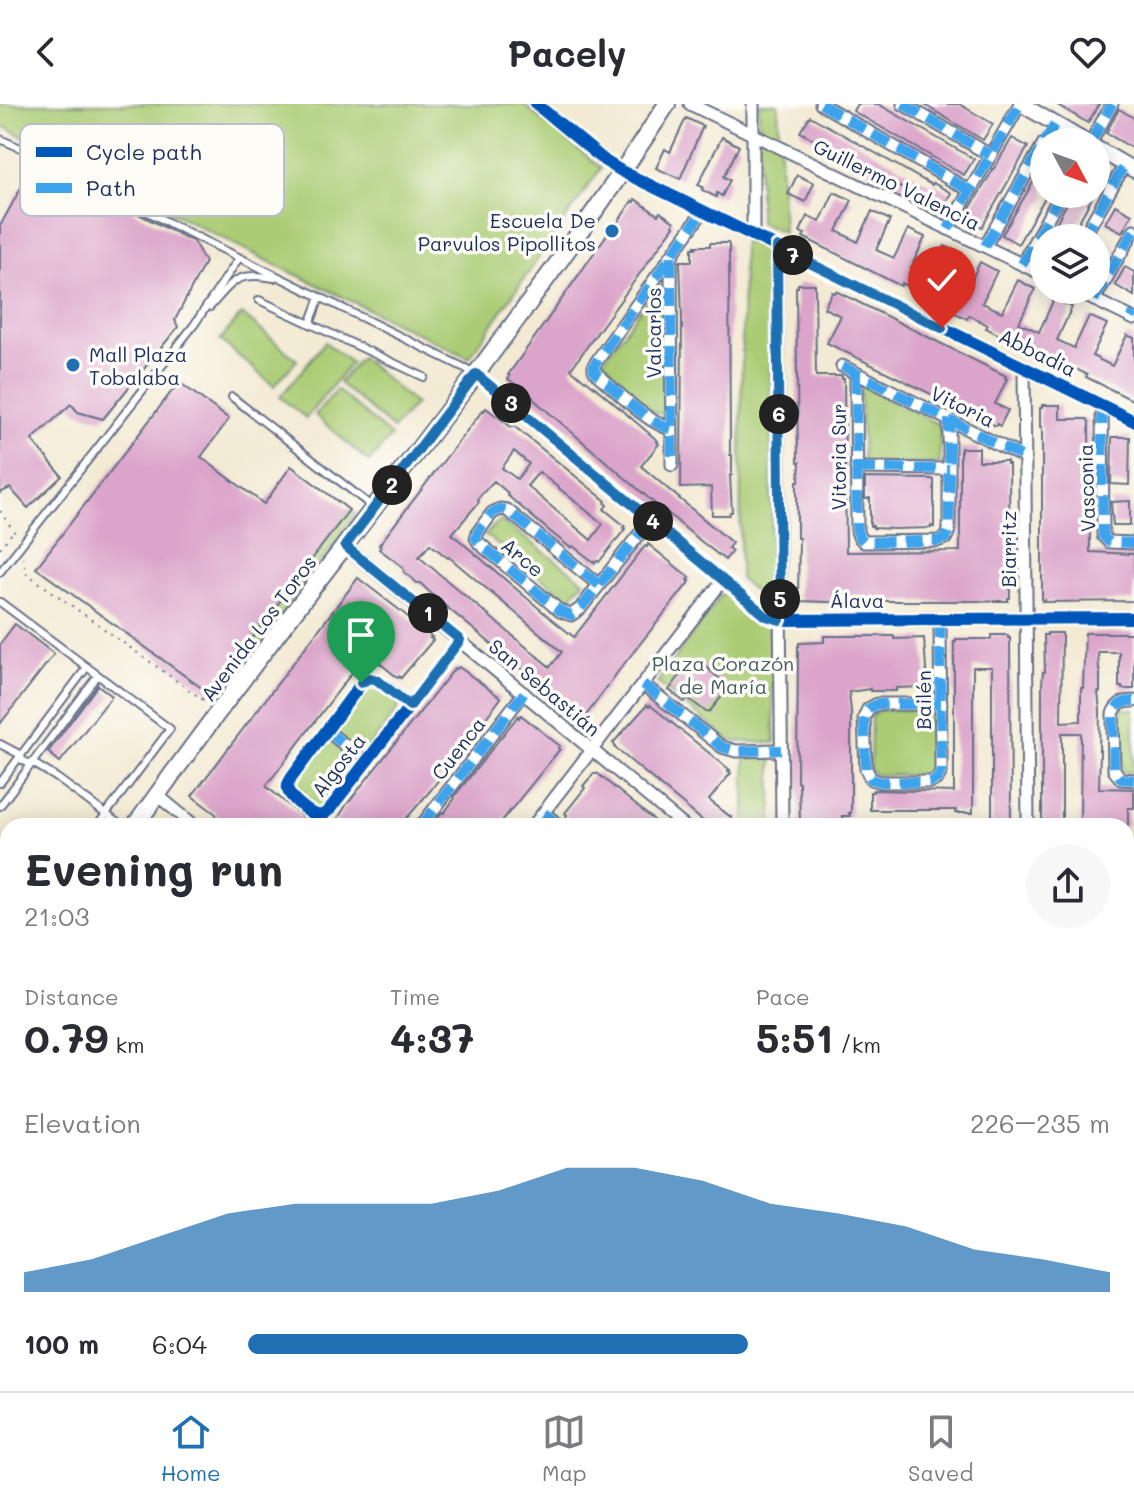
<!DOCTYPE html>
<html lang="en">
<head>
<meta charset="utf-8">
<style>
	body { margin:0; font-family:Mali,sans-serif; background:#f7f7f7; color:#2b2b33; height:100vh; display:flex; flex-direction:column; font-size:30px; white-space:nowrap }
	* { box-sizing:border-box; margin:0 }
	p { font-size:26px; color:#7c7c81 }
	.icon { flex:none; width:44px; height:44px; fill:none; stroke:currentColor; stroke-width:2; stroke-linecap:round; stroke-linejoin:round }
	.map { position:relative; flex:1; overflow:hidden }
	.details { position:absolute; left:0px; top:714px; width:1134px; height:574px; display:flex; flex-direction:column; background:#fff; border-radius:24px 24px 0 0; box-shadow:0 4px 20px #0003 }
	.details>* { flex:none }
	.needle { width:52px; rotate:131deg }
	.controls { position:absolute; left:1030px; top:24px; display:grid; gap:16px }
	.controls a { display:grid; place-items:center; width:80px; height:80px; border-radius:50%; background:#fff; box-shadow:0 4px 20px #0003; font-size:40px }
	.pin { position:absolute; display:grid; place-items:center; width:68px; height:68px; color:#fff; margin:-82px -34px; border-radius:50% 50% 50% 0; rotate:-45deg; box-shadow:0 0 8px #0007 }
	.pin .icon { rotate:45deg }
	.km { position:absolute; width:40px; height:40px; margin:-20px; border-radius:50%; background:#222; color:#fff; font-size:22px; line-height:40px; text-align:center }
	.round { display:grid; place-items:center; flex:none; width:84px; height:84px; border-radius:42px; background:#f7f7f7 }
	.summary { display:flex; align-items:center; justify-content:space-between; height:136px; padding:0 24px }
	h1 { font-size:44px; font-weight:700; line-height:60px }
	.stats { display:grid; grid-template-columns:repeat(3,1fr); gap:12px; height:136px; padding:8px 24px }
	.stats div { display:grid; align-content:center }
	.stats b { font-size:40px; font-weight:700 }
	.stats small { font-size:22px; font-weight:400 }
	.stats p { font-size:22px }
	.chart { height:224px; padding:16px 24px }
	.chart p { display:flex; justify-content:space-between }
	.chart svg { width:100%; height:144px; margin-top:8px; fill:#1f6fb2; opacity:.7 }
	ul { padding:0 24px; list-style:none; font-size:26px }
	li { display:grid; grid-template-columns:128px 96px 1fr; align-items:center; height:60px }
	li i { height:20px; border-radius:10px; background:#1f6fb2 }
	header { display:flex; justify-content:space-between; align-items:center; height:104px; padding:0 24px; background:#fff; font-size:36px; font-weight:700 }
	.dock { display:flex; justify-content:space-around; align-items:center; height:112px; border-top:2px solid #e1e1e2; background:#fff; font-size:22px; color:#7c7c81 }
	.dock a { display:grid; justify-items:center; gap:4px }
	.dock .active { color:#1f6fb2 }
	.map>svg:first-child { display:block }
	.green { fill:#abcc74; stroke:#637e69; stroke-width:2 }
	.building { fill:#dba4ca; fill-rule:evenodd }
	.lines { fill:none; stroke-linecap:round; stroke-linejoin:round }
	.service-casing { stroke:#677087; stroke-width:10 }
	.minor-casing { stroke:#677087; stroke-width:15 }
	.tertiary-casing { stroke:#677087; stroke-width:18 }
	.secondary-casing { stroke:#677087; stroke-width:20 }
	.primary-casing { stroke:#677087; stroke-width:22 }
	.path { stroke:#677087; stroke-width:2; stroke-dasharray:2 6; stroke-linecap:butt }
	.service { stroke:#fff; stroke-width:6 }
	.minor { stroke:#fff; stroke-width:11 }
	.tertiary { stroke:#fff; stroke-width:14 }
	.secondary { stroke:#fff; stroke-width:16 }
	.primary { stroke:#fff; stroke-width:18 }
	.quiet { stroke:#3da3ed; stroke-width:10; stroke-dasharray:20 10; stroke-linecap:butt }
	.cycleway-casing { stroke:#fdfcf7; stroke-width:17 }
	.cycleway { stroke:#0057b8; stroke-width:12 }
	.route-casing { stroke:#fff; stroke-width:16 }
	.route { stroke:#1f6fb2; stroke-width:10 }
	.poi-dot { fill:#1f6fb2; stroke:#fdfcf7; stroke-width:3 }
	.labels { text-anchor:middle; dominant-baseline:central; stroke-width:7; stroke-linejoin:round; paint-order:stroke }
	.street-label { font-size:20px; fill:#1b2f5e; stroke:#fdfcf7 }
	.poi-label { font-size:20px; fill:#1b2f5e; stroke:#fdfcf7; text-anchor:end }
	.park-label { font-size:20px; fill:#465e65; stroke:#fdfcf7 }
	.key { fill:#fdfcf7; stroke:#b9bec9; stroke-width:2 }
	.key-label { font-size:22px; fill:#1b2f5e }
</style>
</head>
<body>
<header><svg class="icon" aria-label="back" viewBox="0 0 24 24"><path d="M15 5l-7 7 7 7"/></svg>Pacely<svg class="icon" aria-label="heart" viewBox="0 0 24 24"><path d="M12 20l-8-8c-3-5 5-10 8-4 3-6 11-1 8 4z"/></svg></header>
<div class="map">
<svg width="1134" height="1287" viewBox="0 0 1134 1287">
	<rect width="100%" height="100%" fill="#fdfcf7"/>
	<filter id="ink" filterUnits="userSpaceOnUse"><feTurbulence type="fractalNoise" baseFrequency=".0125" numOctaves="2"/><feDisplacementMap in="SourceGraphic" scale="16" xChannelSelector="R" yChannelSelector="G"/><feConvolveMatrix kernelMatrix="1 2 1 2 8 2 1 2 1" color-interpolation-filters="sRGB"/></filter>
	<filter id="wash" filterUnits="userSpaceOnUse"><feTurbulence type="fractalNoise" baseFrequency=".006" numOctaves="4" result="noise"/><feDisplacementMap in="SourceGraphic" scale="32" xChannelSelector="R" yChannelSelector="G"/><feGaussianBlur stdDeviation="1.8" result="paint"/><feColorMatrix in="noise" values="0 0 0 0 0 0 0 0 0 0 0 0 0 0 0 0 0 1.4 0 .05"/><feComposite in="paint" operator="in"/></filter>
	<g filter="url(#wash)">
		<rect width="100%" height="100%" fill="#f3ead3"/>
		<g class="green">
			<path d="M0,0H523L601,64L469,254L262,154L0,21Z"/>
			<path d="M759,0H778L783,128L759,118Z"/>
			<path d="M743,135L770,149L772,502L740,475Z"/>
			<path d="M660,178L665,179V310L655,309L602,266V258Z"/>
			<path d="M242,210L297,256L274,282L220,236Z"/>
			<path d="M325,238L351,259L306,314L280,293Z"/>
			<path d="M361,253L415,300L393,325L339,279Z"/>
			<path d="M860,281L940,321V360H863Z"/>
			<path d="M337,286L391,332L369,358L315,311Z"/>
			<path d="M349,406L356,410L232,579L210,590Z"/>
			<path d="M500,416L584,477L569,495L485,431Z"/>
			<path d="M724,488L770,525L775,639L730,637L657,578Z"/>
			<path d="M373,579L399,598L398,605L322,705L314,706L293,685L294,674L364,581Z"/>
			<path d="M1121,605H1134V668H1122Z"/>
			<path d="M878,606H928L933,610L932,667L927,671H876L870,667L871,613Z"/>
			<rect x="745" y="652" width="27" height="70"/>
			<path d="M1126,1167H1134V1268L1124,1287H1074V1280H1126Z"/>
		</g>
		<g id="blocks">
			<g class="building">
				<path d="M857,0H878L974,55L964,71L853,7Z"/>
				<path d="M923,0H959L993,20L983,36Z"/>
				<path d="M1056,0H1099L1088,19Z"/>
				<path d="M1119,5L1134,14V45L1106,29Z"/>
				<path d="M810,12L932,81L933,79L951,89L941,106L800,28Z"/>
				<path d="M686,14L703,22L680,75L656,64L665,45L670,48Z"/>
				<path d="M722,33L739,42L724,73L730,76L722,92L717,89L716,93L702,86L703,83L698,81Z"/>
				<path d="M1012,34L1028,43L982,123L965,113Z"/>
				<path d="M35,58L194,138L205,158L175,216L178,223L103,315L78,308L71,300L32,336L62,372L28,404L10,384L0,389V122Z"/>
				<path d="M1044,60V90H1047L1018,140L1002,131Z"/>
				<path d="M797,71L814,79L805,98L788,90Z"/>
				<path d="M834,88L852,96L837,127L858,138L872,107L890,116L876,146L894,154L908,125L925,133L911,164L930,173L945,142L963,150L948,181L965,190L980,158L997,167L982,199L1002,208L1018,176L1035,185L1019,219L1039,228L1054,195L1072,203L1057,236L1074,244L1089,212L1107,220L1092,252L1112,262L1127,231L1134,234V297L1086,273L1087,271L1069,261L1067,264L1052,257L1053,254L1035,246L1034,249L1014,239L986,224L988,221L969,211L967,215L920,191L921,188L902,179L901,182L803,133L805,130L800,128L807,112L820,118Z"/>
				<path d="M1072,90H1094L1070,134H1048Z"/>
				<path d="M635,95L658,111L660,108L674,118L673,121L674,122L571,265L585,277L586,276L596,284L658,337L657,338L659,340L641,362L732,439L728,444L732,447L725,456L693,431L661,403L660,404L532,294L533,293L508,275L510,272L508,271L566,189L608,129L610,130L632,97L634,98Z"/>
				<path d="M1115,101L1132,110L1122,128L1105,119Z"/>
				<path d="M710,139H728L729,141L730,351H732V371H730L732,408H730L729,411H712L711,383L681,384L682,214L680,157H692V144H696L695,142H710Z"/>
				<path d="M1125,163L1134,168V192L1115,181Z"/>
				<path d="M798,180H815L816,272H842V275H844L846,448L960,447V347H961V344H979V357H1007V360H1009L1010,494H1008V497H869V499H856L800,497V494H798L799,434H797V377H799L800,358H798L796,183H798Z"/>
				<path d="M836,187L1006,272L1005,274L1007,275L995,300L1008,306L1000,322L997,320L996,322L827,239L841,212L824,204L832,188L835,189Z"/>
				<path d="M179,278L229,315L201,353L264,400L291,362L349,406L210,590L36,464Z"/>
				<path d="M1042,301H1060V315H1087L1089,318L1090,448L1134,450V497L1045,498V496L1042,497V323H1040V304H1042Z"/>
				<path d="M486,304L511,323H515L606,397L605,399L607,401L604,405L625,422L623,424L625,425L599,458L597,457L595,459L573,442L571,444L553,430L507,391L508,389L494,377L478,394L479,398L452,430L549,513L574,533L645,442L647,443L648,440L690,474L688,476L690,477L620,565L585,613L583,611L581,614L437,495L420,479H417L404,468L403,463L379,445L381,442L379,441L438,364L483,306L484,307ZM514,347L529,360L517,375L502,364ZM539,368L603,420L591,436L527,382ZM430,440L448,454L449,453L562,548L550,563L419,453Z"/>
				<path d="M1112,333H1130L1129,381L1111,380Z"/>
				<path d="M865,374L931,375L934,376V423L931,422V424L894,425L873,424V422H870V394L865,395Z"/>
				<path d="M1130,397V421H1113L1111,398Z"/>
				<path d="M358,474L402,508L432,533L430,534L433,536L401,574L399,572L398,574L367,549L266,682L313,722H226L217,714L216,710L192,692Z"/>
				<path d="M15,520L54,550L0,620V540Z"/>
				<path d="M1047,529H1062L1061,618L1081,617V584H1083L1085,529H1134V585H1122V583H1119V548H1098L1099,567H1100V588H1098L1100,607L1099,646H1100L1099,684L1134,685V704H1128V722H1080L1081,629H1062V722H1042V581L1043,568H1045L1044,531H1047Z"/>
				<path d="M991,531H1008V534H1010L1011,722H992V563H973V709H955L956,706H870V688H873V686L954,688V538H956V535H991Z"/>
				<path d="M824,532H894V535L924,534L927,580H925V583L896,584V587H870V585L849,588L851,607V709H849L850,712H842V722H800L799,678H797L798,542H799V539L824,538Z"/>
				<path d="M691,557L698,562L703,560L723,578V591L710,607L706,608L688,594L684,598L669,586Z"/>
				<path d="M459,563L501,594L430,687L400,722H333L347,700L455,564L457,565Z"/>
				<path d="M98,581L112,592L60,658L48,648Z"/>
				<path d="M647,601L649,603L650,601L730,666L728,667L731,669L709,696L732,714L726,722H709L614,643L615,641L613,639Z"/>
				<path d="M521,611L560,642L558,644L560,645L498,722H432L442,708L444,709L455,694L454,693L518,612L519,614Z"/>
				<path d="M594,669L596,670L597,669L661,722H577L566,713L567,711L565,709L585,684L583,682Z"/>
			</g>
		</g>
	</g>
	<g filter="url(#ink)">
		<use href="#blocks" fill-opacity="0" stroke="#677087" stroke-width="2"/>
		<g class="lines">
			<defs>
				<g id="service">
					<path d="M0,35L50,57L177,123L473,268"/>
					<path d="M259,196L424,273"/>
					<path d="M210,203C233,177 237,167 274,174"/>
					<path d="M310,220L320,193"/>
					<path d="M232,293L374,404"/>
					<path d="M0,468L194,221L239,154"/>
					<path d="M0,498L170,625L97,722"/>
					<path d="M0,640L21,651L22,656L28,659H33L57,674L122,722"/>
					<path d="M0,679L87,563"/>
					<path d="M0,702L98,571"/>
					<path d="M0,845L3,847L8,841"/>
					<path d="M1011,1280L1024,1287"/>
					<path d="M877,1287L882,1283L894,1280"/>
				</g>
				<g id="minor">
					<path d="M536,0L605,57L623,68L1134,317"/>
					<path d="M690,0L1044,171"/>
					<path d="M753,0V132"/>
					<path d="M821,0L970,87"/>
					<path d="M903,0L990,51"/>
					<path d="M1091,38L1112,0"/>
					<path d="M948,125L1020,0"/>
					<path d="M1083,134L1125,60"/>
					<path d="M985,142L1044,39"/>
					<path d="M777,143L782,722"/>
					<path d="M671,153L672,361"/>
					<path d="M1022,160L1061,90"/>
					<path d="M1074,186L1134,215"/>
					<path d="M1094,196L1134,126"/>
					<path d="M842,262L1025,354"/>
					<path d="M1024,264L1028,722"/>
					<path d="M856,269L857,427L859,433L864,438L937,437L946,434L949,426V315"/>
					<path d="M476,270L763,509L773,515L780,516L1134,514"/>
					<path d="M1102,301L1103,432L1109,438L1134,439"/>
					<path d="M671,325C646,318 618,288 598,271L594,266V261L703,107"/>
					<path d="M856,364L949,365"/>
					<path d="M345,442L684,722"/>
					<path d="M599,481L507,406L500,405L492,409L478,428L476,434L479,439L560,507L571,511L580,505L641,428L651,416"/>
					<path d="M940,515L941,666C940,672 937,676 931,678H881L871,675L866,665L864,614L868,605L877,600H941"/>
					<path d="M643,580L722,643L736,647L781,646"/>
					<path d="M1134,597C1124,597 1117,599 1113,610L1114,666L1121,675L1134,676"/>
					<path d="M410,602C397,591 381,571 363,577L292,673C289,678 287,680 288,686C289,693 310,711 318,711C324,712 325,709 329,706C373,649 417,593 460,536"/>
					<path d="M326,626L366,658"/>
					<path d="M157,691L195,722"/>
					<path d="M544,709L560,722"/>
					<path d="M421,722L524,589"/>
					<path d="M533,722L723,476"/>
					<path d="M1126,759H1134"/>
					<path d="M1126,846H1134"/>
					<path d="M0,904L8,914"/>
					<path d="M1126,993L1134,994"/>
					<path d="M1126,1078H1134"/>
					<path d="M1126,1155H1134"/>
					<path d="M1126,1234H1134"/>
					<path d="M492,1280L503,1287"/>
					<path d="M785,1280V1287"/>
					<path d="M283,1287L290,1280"/>
					<path d="M524,1287L527,1280"/>
				</g>
				<g id="tertiary">
					<path d="M1021,0L1086,38"/>
					<path d="M1096,44L1134,66"/>
					<path d="M366,1280L373,1287"/>
					<path d="M1133,1287L1134,1286"/>
				</g>
				<g id="secondary">
					<path d="M135,722C308,478 504,251 667,0"/>
					<path d="M0,936L8,921"/>
				</g>
				<g id="primary">
					<path d="M0,1009L8,1012"/>
					<path d="M0,1026L8,1029"/>
					<path d="M305,1280L311,1287"/>
					<path d="M334,1280L340,1287"/>
				</g>
			</defs>
			<use href="#service" class="service-casing"/>
			<use href="#minor" class="minor-casing"/>
			<use href="#tertiary" class="tertiary-casing"/>
			<use href="#secondary" class="secondary-casing"/>
			<use href="#primary" class="primary-casing"/>
			<g class="path">
				<path d="M0,407L17,432"/>
				<path d="M0,444L12,429"/>
				<path d="M23,453L26,469L206,598L220,579"/>
			</g>
			<use href="#service" class="service"/>
			<use href="#minor" class="minor"/>
			<use href="#tertiary" class="tertiary"/>
			<use href="#secondary" class="secondary"/>
			<use href="#primary" class="primary"/>
			<g class="quiet">
				<path d="M821,0L970,87"/>
				<path d="M903,0L990,51"/>
				<path d="M1044,38L1055,20"/>
				<path d="M1091,38L1112,0"/>
				<path d="M948,125L1020,0"/>
				<path d="M1083,134L1125,60"/>
				<path d="M985,142L1044,39"/>
				<path d="M671,152L672,361"/>
				<path d="M1022,160L1061,90"/>
				<path d="M1094,196L1134,126"/>
				<path d="M1131,214L1134,209"/>
				<path d="M842,262L1025,354"/>
				<path d="M856,269L857,427L859,433L864,438L937,437L946,434L949,426V315"/>
				<path d="M1102,301L1103,432L1109,438L1134,439"/>
				<path d="M671,325C646,318 618,288 598,271L594,266V261L703,107"/>
				<path d="M856,364L949,365"/>
				<path d="M599,481L507,406L500,405L492,409L478,428L476,434L479,439L560,507L571,511L580,505L641,428L651,416"/>
				<path d="M940,515L941,666C940,672 937,676 931,678H881L871,675L866,665L864,614L868,605L877,600H941"/>
				<path d="M643,580L722,643L736,647L781,646"/>
				<path d="M1134,597C1124,597 1117,599 1113,610L1114,666L1121,675L1134,676"/>
				<path d="M326,626L366,658"/>
				<path d="M544,709L560,722"/>
				<path d="M421,722L524,589"/>
				<path d="M1126,846H1134"/>
				<path d="M1126,993L1134,994"/>
				<path d="M1126,1155H1134"/>
				<path d="M492,1280L503,1287"/>
			</g>
			<defs>
				<g id="cycleway">
					<path d="M536,0L605,57L623,68L1134,317"/>
					<path d="M476,270L763,509L773,515L780,516L1134,514"/>
					<path d="M410,602C397,591 381,571 363,577L292,673C289,678 287,680 288,686C289,693 310,711 318,711C324,712 325,709 329,706C373,649 417,593 460,536"/>
				</g>
			</defs>
			<use href="#cycleway" class="cycleway-casing"/>
			<use href="#cycleway" class="cycleway"/>
		</g>
	</g>
	<g class="lines" filter="url(#ink)">
		<defs>
			<path id="route" d="M361,579L370,574L377,576L410,602L460,536L345,442L476,270L766,512L780,516L777,143L942,224"/>
		</defs>
		<use href="#route" class="route-casing"/>
		<use href="#route" class="route"/>
	</g>
	<g class="poi-dot">
		<circle cx="612" cy="127" r="8"/>
		<circle cx="73" cy="261" r="8"/>
	</g>
	<g class="labels">
		<g class="street-label">
			<text transform="translate(897 80) rotate(26)">Guillermo Valencia</text>
			<text transform="translate(653 229) rotate(-90)">Valcarlos</text>
			<text transform="translate(1038 248) rotate(26)">Abbadia</text>
			<text transform="translate(963 302) rotate(26)">Vitoria</text>
			<text transform="translate(838 353) rotate(-90)">Vitoria Sur</text>
			<text transform="translate(1086 384) rotate(-92)">Vasconia</text>
			<text transform="translate(1008 445) rotate(-90)">Biarritz</text>
			<text transform="translate(523 453) rotate(40)">Arce</text>
			<text x="857" y="496">Álava</text>
			<text transform="translate(258 524) rotate(-53)">Avenida Los Toros</text>
			<text transform="translate(545 583) rotate(40)">San Sebastián</text>
			<text transform="translate(923 596) rotate(-90)">Bailén</text>
			<text transform="translate(458 644) rotate(-52)">Cuenca</text>
			<text transform="translate(338 661) rotate(-52)">Algosta</text>
		</g>
		<g class="poi-label">
			<text x="596" y="116">Escuela De<tspan x="596" dy="23">Parvulos Pipollitos</tspan></text>
			<text x="89" y="250" text-anchor="start">Mall Plaza<tspan x="89" dy="23">Tobalaba</tspan></text>
		</g>
		<g class="park-label">
			<text x="723" y="559">Plaza Corazón<tspan x="723" dy="23">de María</tspan></text>
		</g>
	</g>
	<rect x="20" y="20" width="264" height="92" rx="12" class="key"/>
	<rect x="36" y="43" width="36" height="10" fill="#0057b8"/>
	<rect x="36" y="79" width="36" height="10" fill="#3da3ed"/>
	<g class="key-label">
		<text x="86" y="56">Cycle path</text>
		<text x="86" y="92">Path</text>
	</g>
</svg>
<div class="controls">
<a><svg class="needle" viewBox="-14 -14 28 28"><path d="M0-13l5 13h-10z" fill="#e53935"/><path d="M0 13l5-13h-10z" fill="#7c7c81"/></svg></a>
<a><svg class="icon" aria-label="layers" viewBox="0 0 24 24"><path d="M12 4l9 5-9 5-9-5zM3 14l9 5 9-5"/></svg></a>
</div>
<div class="pin" style="left:361px;top:579px;background:#1e9e55"><svg class="icon" aria-label="arrive" viewBox="0 0 24 24"><path d="M6 21V4h12l-3 4 3 4H6"/></svg></div>
<div class="pin" style="left:942px;top:224px;background:#d93025"><svg class="icon" aria-label="check" viewBox="0 0 24 24"><path d="M5 12l5 5 9-10"/></svg></div>
<b class="km" style="left:428px;top:509px">1</b>
<b class="km" style="left:392px;top:381px">2</b>
<b class="km" style="left:511px;top:299px">3</b>
<b class="km" style="left:653px;top:417px">4</b>
<b class="km" style="left:780px;top:495px">5</b>
<b class="km" style="left:779px;top:310px">6</b>
<b class="km" style="left:793px;top:151px">7</b>
<section class="details">
<div class="summary"><div><h1>Evening run</h1><p>21:03</p></div><a class="round"><svg class="icon" aria-label="share" viewBox="0 0 24 24"><path d="M12 15V3M7 8l5-5 5 5M5 13v7h14v-7"/></svg></a></div>
<div class="stats">
<div><p>Distance</p><b>0.79<small> km</small></b></div>
<div><p>Time</p><b>4:37</b></div>
<div><p>Pace</p><b>5:51<small> /km</small></b></div>
</div>
<div class="chart"><p><span>Elevation</span>226–235 m</p>
<svg viewBox="0 0 160 44" preserveAspectRatio="none"><path d="M0 44V38L10 34L20 27L30 20L40 17L50 17L60 17L70 13L80 6L90 6L100 10L110 17L120 20L130 24L140 31L150 34L160 38V44z"/></svg>
</div>
<ul>
<li><b>100 m</b>6:04<i style="width:58%"></i></li>
</ul>
</section>
</div>
<nav class="dock">
<a class="active"><svg class="icon" aria-label="home" viewBox="0 0 24 24"><path d="M3 11l9-7 9 7M6 9v11h12V9"/></svg>Home</a>
<a><svg class="icon" aria-label="map" viewBox="0 0 24 24"><path d="M3 6l6-2 6 2 6-2v14l-6 2-6-2-6 2zM9 4v14M15 6v14"/></svg>Map</a>
<a><svg class="icon" aria-label="saved" viewBox="0 0 24 24"><path d="M7 4h10v16l-5-4-5 4z"/></svg>Saved</a>
</nav>
</body>
</html>
